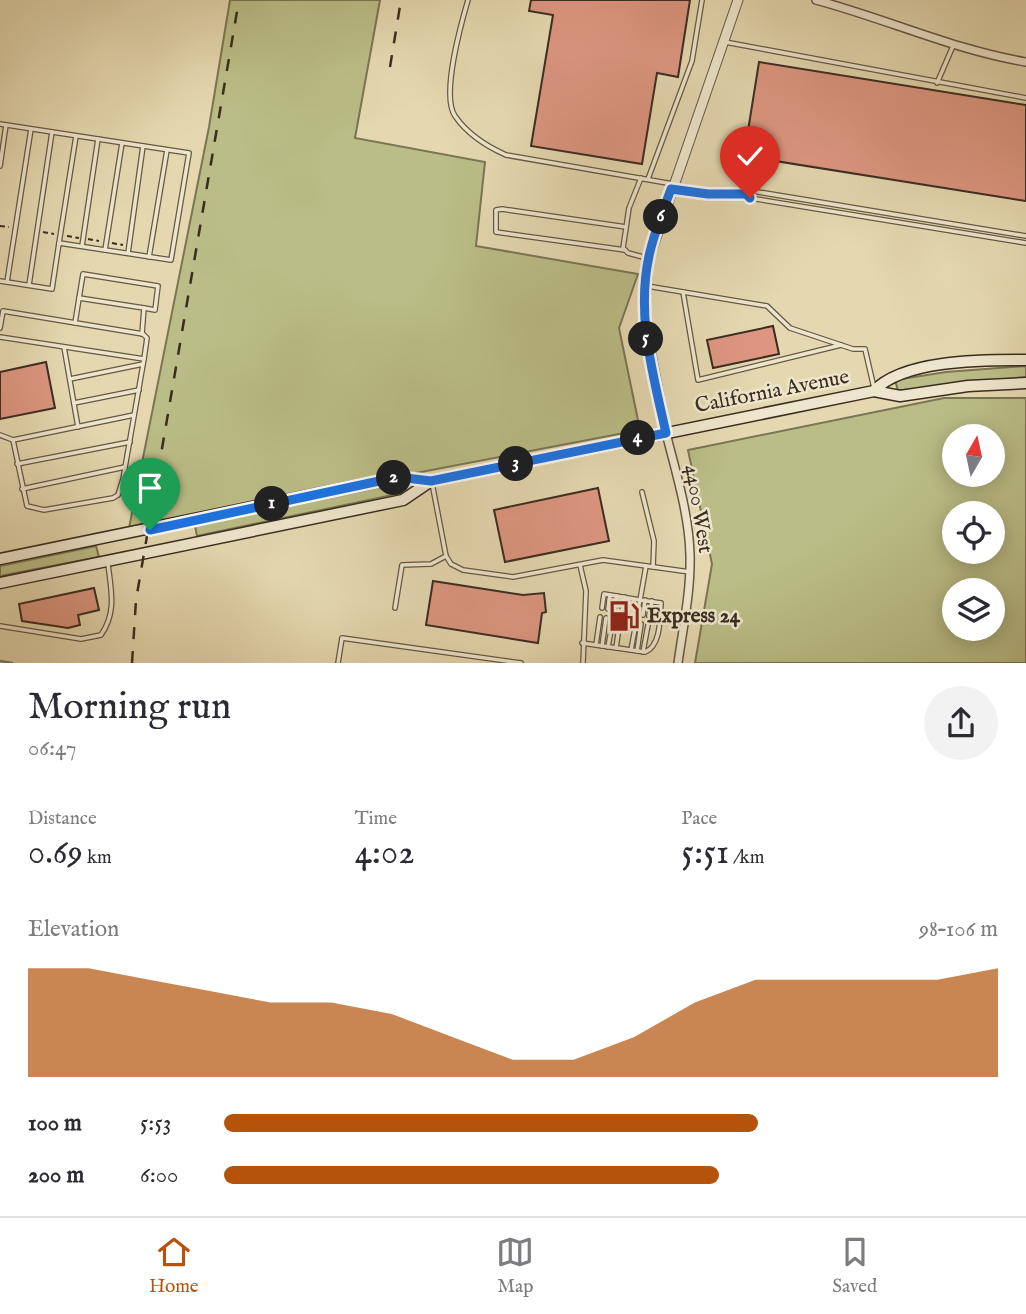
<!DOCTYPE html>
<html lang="en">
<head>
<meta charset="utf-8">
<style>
	body { margin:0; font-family:"IM FELL English",serif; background:#f2f2f3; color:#2b2b33; height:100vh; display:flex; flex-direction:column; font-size:26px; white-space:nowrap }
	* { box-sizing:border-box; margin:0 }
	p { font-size:23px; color:#7c7c81 }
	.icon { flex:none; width:38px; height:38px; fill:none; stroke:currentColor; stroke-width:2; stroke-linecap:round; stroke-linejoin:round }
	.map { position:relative; height:663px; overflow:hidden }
	.panel { display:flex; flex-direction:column; background:#fff; flex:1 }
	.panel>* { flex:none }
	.needle { width:46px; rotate:9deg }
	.tools { position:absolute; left:942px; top:424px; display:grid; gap:14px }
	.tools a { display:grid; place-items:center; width:63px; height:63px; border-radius:50%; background:#fff; box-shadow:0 4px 18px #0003; font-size:35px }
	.pin { position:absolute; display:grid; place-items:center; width:60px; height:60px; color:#fff; margin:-72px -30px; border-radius:50% 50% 50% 0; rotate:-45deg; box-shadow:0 0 7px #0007 }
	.pin .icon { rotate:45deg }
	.km { position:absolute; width:35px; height:35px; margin:-18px; border-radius:50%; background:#222; color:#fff; font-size:19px; line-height:35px; text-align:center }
	.round { display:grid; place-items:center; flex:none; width:74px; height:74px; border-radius:37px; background:#f2f2f3 }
	.headline { display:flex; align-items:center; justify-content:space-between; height:119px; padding:0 28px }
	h1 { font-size:38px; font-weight:600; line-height:52px }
	.stats { display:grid; grid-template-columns:repeat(3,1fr); gap:10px; height:119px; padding:7px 28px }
	.stats div { display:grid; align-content:center }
	.stats b { font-size:35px; font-weight:600 }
	.stats small { font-size:19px; font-weight:400 }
	.stats p { font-size:19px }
	.chart { height:196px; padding:14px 28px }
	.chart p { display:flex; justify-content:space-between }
	.chart svg { width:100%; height:126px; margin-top:7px; fill:#b45309; opacity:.7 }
	ul { padding:0 28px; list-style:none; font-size:23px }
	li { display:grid; grid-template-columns:112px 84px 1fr; align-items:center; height:52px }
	li i { height:18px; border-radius:9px; background:#b45309 }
	.tab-bar { display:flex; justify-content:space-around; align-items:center; height:98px; border-top:2px solid #e1e1e2; background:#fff; font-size:19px; color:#7c7c81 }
	.tab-bar a { display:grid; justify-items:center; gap:4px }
	.tab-bar .current { color:#b45309 }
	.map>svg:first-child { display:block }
	.green { fill:#babd87; stroke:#7a7554; stroke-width:2; fill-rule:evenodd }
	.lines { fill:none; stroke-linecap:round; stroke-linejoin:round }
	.stream { stroke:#718176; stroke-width:2.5 }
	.building { fill:#dd9681; stroke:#3a2d20; stroke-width:2 }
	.service-casing { stroke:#655844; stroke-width:6 }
	.minor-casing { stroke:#655844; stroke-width:10 }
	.tertiary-casing { stroke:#655844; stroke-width:11 }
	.secondary-casing { stroke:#3a2d20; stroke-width:13 }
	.path { stroke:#3a2d20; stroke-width:2; stroke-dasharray:5 3.5; stroke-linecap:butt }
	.service { stroke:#eee6cc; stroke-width:3.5 }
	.minor { stroke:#eee6cc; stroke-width:7 }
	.tertiary { stroke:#eee6cc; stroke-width:9 }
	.secondary { stroke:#eee6cc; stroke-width:10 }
	.rail { stroke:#3a2d20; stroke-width:2.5; stroke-dasharray:12 12; stroke-linecap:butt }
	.route-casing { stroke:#fff; stroke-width:14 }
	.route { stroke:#1a73e8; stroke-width:9 }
	.labels { text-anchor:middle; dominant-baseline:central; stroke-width:5; stroke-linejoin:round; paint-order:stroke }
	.street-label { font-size:21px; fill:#3a2d20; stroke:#eee6cc }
	.poi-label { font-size:21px; font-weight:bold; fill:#3a2d20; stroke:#eee6cc; text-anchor:start }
</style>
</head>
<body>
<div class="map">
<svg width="1026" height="663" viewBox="0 0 1026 663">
	<rect width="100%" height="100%" fill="#e5d8b0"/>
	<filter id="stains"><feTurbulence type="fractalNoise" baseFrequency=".00286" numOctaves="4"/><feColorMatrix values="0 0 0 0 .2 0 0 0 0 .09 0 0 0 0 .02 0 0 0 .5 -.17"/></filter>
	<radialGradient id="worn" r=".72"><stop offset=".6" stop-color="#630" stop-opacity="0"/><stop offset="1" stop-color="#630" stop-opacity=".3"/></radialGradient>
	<g class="green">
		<path d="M230,0H380L355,138L485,162L476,246L638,274L619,328L640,430L129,528L209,127Z"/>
		<path d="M1026,366V377L898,391L895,380L946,372Z"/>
		<path d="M944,398H1026V663H695L712,564L688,450ZM954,436H992V474H954ZM954,513H992V551H954ZM954,590H992V628H954Z"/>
		<path d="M405,482L407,492L197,536L195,526Z"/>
		<path d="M96,546L99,557L0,576V566Z"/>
	</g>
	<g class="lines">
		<path class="stream" d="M0,661L12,663"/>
	</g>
	<g class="building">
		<path d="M531,0H690L678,77L657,73L642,164L531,146L553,15L529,11Z"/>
		<path d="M759,62L1026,105V201L744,156Z"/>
		<path d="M773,326L779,354L713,368L707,340Z"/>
		<path d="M46,362L55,408L0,419V372Z"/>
		<path d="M598,488L609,541L505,562L494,510Z"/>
		<path d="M433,581L523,595L544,593L546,612L542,613L538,643L426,625Z"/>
		<path d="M94,588L99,610L78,615L80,625L68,628L22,621L19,604Z"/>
	</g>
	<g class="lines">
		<defs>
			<g id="service">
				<path d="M468,0C461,24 441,96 455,116C468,135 486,146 506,155L673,184"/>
				<path d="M725,42L1026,98"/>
				<path d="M937,83L953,46"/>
				<path d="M0,124L189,153L171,260L59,243L52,289L0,281"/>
				<path d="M0,166L6,125"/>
				<path d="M641,178L629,208L623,248L628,253L647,258"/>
				<path d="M648,179L692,61L702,0"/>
				<path d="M673,189L708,194H746"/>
				<path d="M1026,236L752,191L746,194L750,198L1026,243"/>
				<path d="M59,243L76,136"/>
				<path d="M82,246L98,139"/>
				<path d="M105,250L122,143"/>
				<path d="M625,250L496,232V210L502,209L626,227"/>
				<path d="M128,253L143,146"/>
				<path d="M149,257L167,150"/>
				<path d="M7,282L31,129"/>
				<path d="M29,285L52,132"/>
				<path d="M647,286L767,306L790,328L853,349H865L874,388"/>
				<path d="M683,292L698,380L841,345"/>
				<path d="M79,298L144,308"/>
				<path d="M75,323L83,274L158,286L155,310L144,308L142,334"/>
				<path d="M0,328L3,311L143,334L147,338L144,359"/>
				<path d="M0,337L144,359L123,479L118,495L113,498L44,510L27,506L13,440L0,435"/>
				<path d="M64,347L78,427"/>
				<path d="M70,379L143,364"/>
				<path d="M74,403L139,390"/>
				<path d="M13,440L134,415"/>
				<path d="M17,464L130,442"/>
				<path d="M432,483L446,556L451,564L463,570L513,577L603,560L690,572"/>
				<path d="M22,489L125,467"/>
				<path d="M642,492L654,541L653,567"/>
				<path d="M580,565L586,591L583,663"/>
				<path d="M395,608L402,565L431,564L446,556"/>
				<path d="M602,608L604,594L640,600L637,614"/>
				<path d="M608,609L610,595"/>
				<path d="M614,610L617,596"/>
				<path d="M622,611L624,597"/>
				<path d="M643,615L645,600"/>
				<path d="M649,616L652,601"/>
				<path d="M0,626L81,639L101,635C117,612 111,590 108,564"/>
				<path d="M582,643L645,652C661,646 660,618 661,603L640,600L646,566"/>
				<path d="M596,645L600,617"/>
				<path d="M602,646L606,618"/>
				<path d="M608,647L613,619"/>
				<path d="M616,648L620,620"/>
				<path d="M631,650L636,623"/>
				<path d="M637,651L641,624"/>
				<path d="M643,652L648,625"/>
				<path d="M338,663L342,638L521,663"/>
			</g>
			<g id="minor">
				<path d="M816,0C887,19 954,50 1026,62"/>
				<path d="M666,433C676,473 689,514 690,555C691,591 683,627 678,663"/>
			</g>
			<path id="tertiary" d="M666,433L644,317L648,261L738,0"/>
			<g id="secondary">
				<path d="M874,391C903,359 985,360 1026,360"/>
				<path d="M0,559L398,477L431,481L874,391L900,396L968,386L1026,383"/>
				<path d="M0,583L403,500L431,481"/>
			</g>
		</defs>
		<use href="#service" class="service-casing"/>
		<use href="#minor" class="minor-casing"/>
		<use href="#tertiary" class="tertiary-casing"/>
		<use href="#secondary" class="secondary-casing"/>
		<g class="path">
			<path d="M0,226L9,227"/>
			<path d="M43,232L54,234"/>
			<path d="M67,236L79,238"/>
			<path d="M88,239L99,241"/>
			<path d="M112,243L123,245"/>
		</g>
		<use href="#service" class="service"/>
		<use href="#minor" class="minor"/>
		<use href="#tertiary" class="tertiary"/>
		<use href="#secondary" class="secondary"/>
		<g class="rail">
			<path d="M390,67L401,0"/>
			<path d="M132,663L136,600L239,0"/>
		</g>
	</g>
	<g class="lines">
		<defs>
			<path id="route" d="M150,530L398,477L431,481L666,433C653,374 636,316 649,256C654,233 663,211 671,189L708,194H746L750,198"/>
		</defs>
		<use href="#route" class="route-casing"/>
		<use href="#route" class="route"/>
	</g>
	<defs>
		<symbol id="fuel-bare" viewBox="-9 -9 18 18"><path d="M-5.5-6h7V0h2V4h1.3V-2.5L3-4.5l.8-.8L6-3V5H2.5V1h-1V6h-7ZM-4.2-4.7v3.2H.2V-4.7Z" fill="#8f2418" stroke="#eee6cc" stroke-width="2.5" paint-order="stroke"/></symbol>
	</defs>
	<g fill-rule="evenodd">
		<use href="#fuel-bare" x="602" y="594" width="44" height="44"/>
	</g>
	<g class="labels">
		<g class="street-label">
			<text transform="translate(772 392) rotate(-11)">California Avenue</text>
			<text transform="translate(698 509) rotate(81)">4400 West</text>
		</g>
		<g class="poi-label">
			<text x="647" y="616">Express 24</text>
		</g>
	</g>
	<rect width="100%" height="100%" filter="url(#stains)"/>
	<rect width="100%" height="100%" fill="url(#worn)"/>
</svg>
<div class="tools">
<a><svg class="needle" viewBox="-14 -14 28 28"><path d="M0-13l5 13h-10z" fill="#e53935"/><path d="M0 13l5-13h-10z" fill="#7c7c81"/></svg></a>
<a><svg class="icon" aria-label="locate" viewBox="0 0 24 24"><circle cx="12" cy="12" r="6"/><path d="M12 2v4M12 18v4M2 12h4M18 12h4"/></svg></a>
<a><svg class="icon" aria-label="layers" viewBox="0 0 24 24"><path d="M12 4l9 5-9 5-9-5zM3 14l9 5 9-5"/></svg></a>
</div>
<div class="pin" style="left:150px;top:530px;background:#1e9e55"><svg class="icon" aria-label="arrive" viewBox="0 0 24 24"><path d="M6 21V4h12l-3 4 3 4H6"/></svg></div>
<div class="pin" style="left:750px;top:198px;background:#d93025"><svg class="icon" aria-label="check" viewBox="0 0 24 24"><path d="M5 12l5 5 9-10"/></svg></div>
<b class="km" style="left:272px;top:504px">1</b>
<b class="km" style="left:394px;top:478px">2</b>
<b class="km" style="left:516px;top:464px">3</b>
<b class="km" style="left:638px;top:438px">4</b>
<b class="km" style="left:646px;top:339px">5</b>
<b class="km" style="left:661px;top:217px">6</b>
</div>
<section class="panel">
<div class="headline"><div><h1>Morning run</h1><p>06:47</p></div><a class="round"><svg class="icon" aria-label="share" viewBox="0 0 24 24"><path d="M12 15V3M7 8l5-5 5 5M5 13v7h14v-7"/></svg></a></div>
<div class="stats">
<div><p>Distance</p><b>0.69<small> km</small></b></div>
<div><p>Time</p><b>4:02</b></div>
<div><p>Pace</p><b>5:51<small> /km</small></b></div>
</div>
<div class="chart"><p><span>Elevation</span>98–106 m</p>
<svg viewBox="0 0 160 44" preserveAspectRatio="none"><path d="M0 44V6L10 6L20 10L30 14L40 18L50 18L60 22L70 30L80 38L90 38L100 30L110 18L120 10L130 10L140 10L150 10L160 6V44z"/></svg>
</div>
<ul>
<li><b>100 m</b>5:53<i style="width:69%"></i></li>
<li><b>200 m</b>6:00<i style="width:64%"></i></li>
</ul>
</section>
<nav class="tab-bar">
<a class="current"><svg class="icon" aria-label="home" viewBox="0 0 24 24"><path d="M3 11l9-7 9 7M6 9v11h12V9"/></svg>Home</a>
<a><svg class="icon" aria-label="map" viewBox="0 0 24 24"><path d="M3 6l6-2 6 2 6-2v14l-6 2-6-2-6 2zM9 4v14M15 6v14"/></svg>Map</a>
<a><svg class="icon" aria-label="saved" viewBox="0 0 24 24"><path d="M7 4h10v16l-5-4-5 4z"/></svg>Saved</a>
</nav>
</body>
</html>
